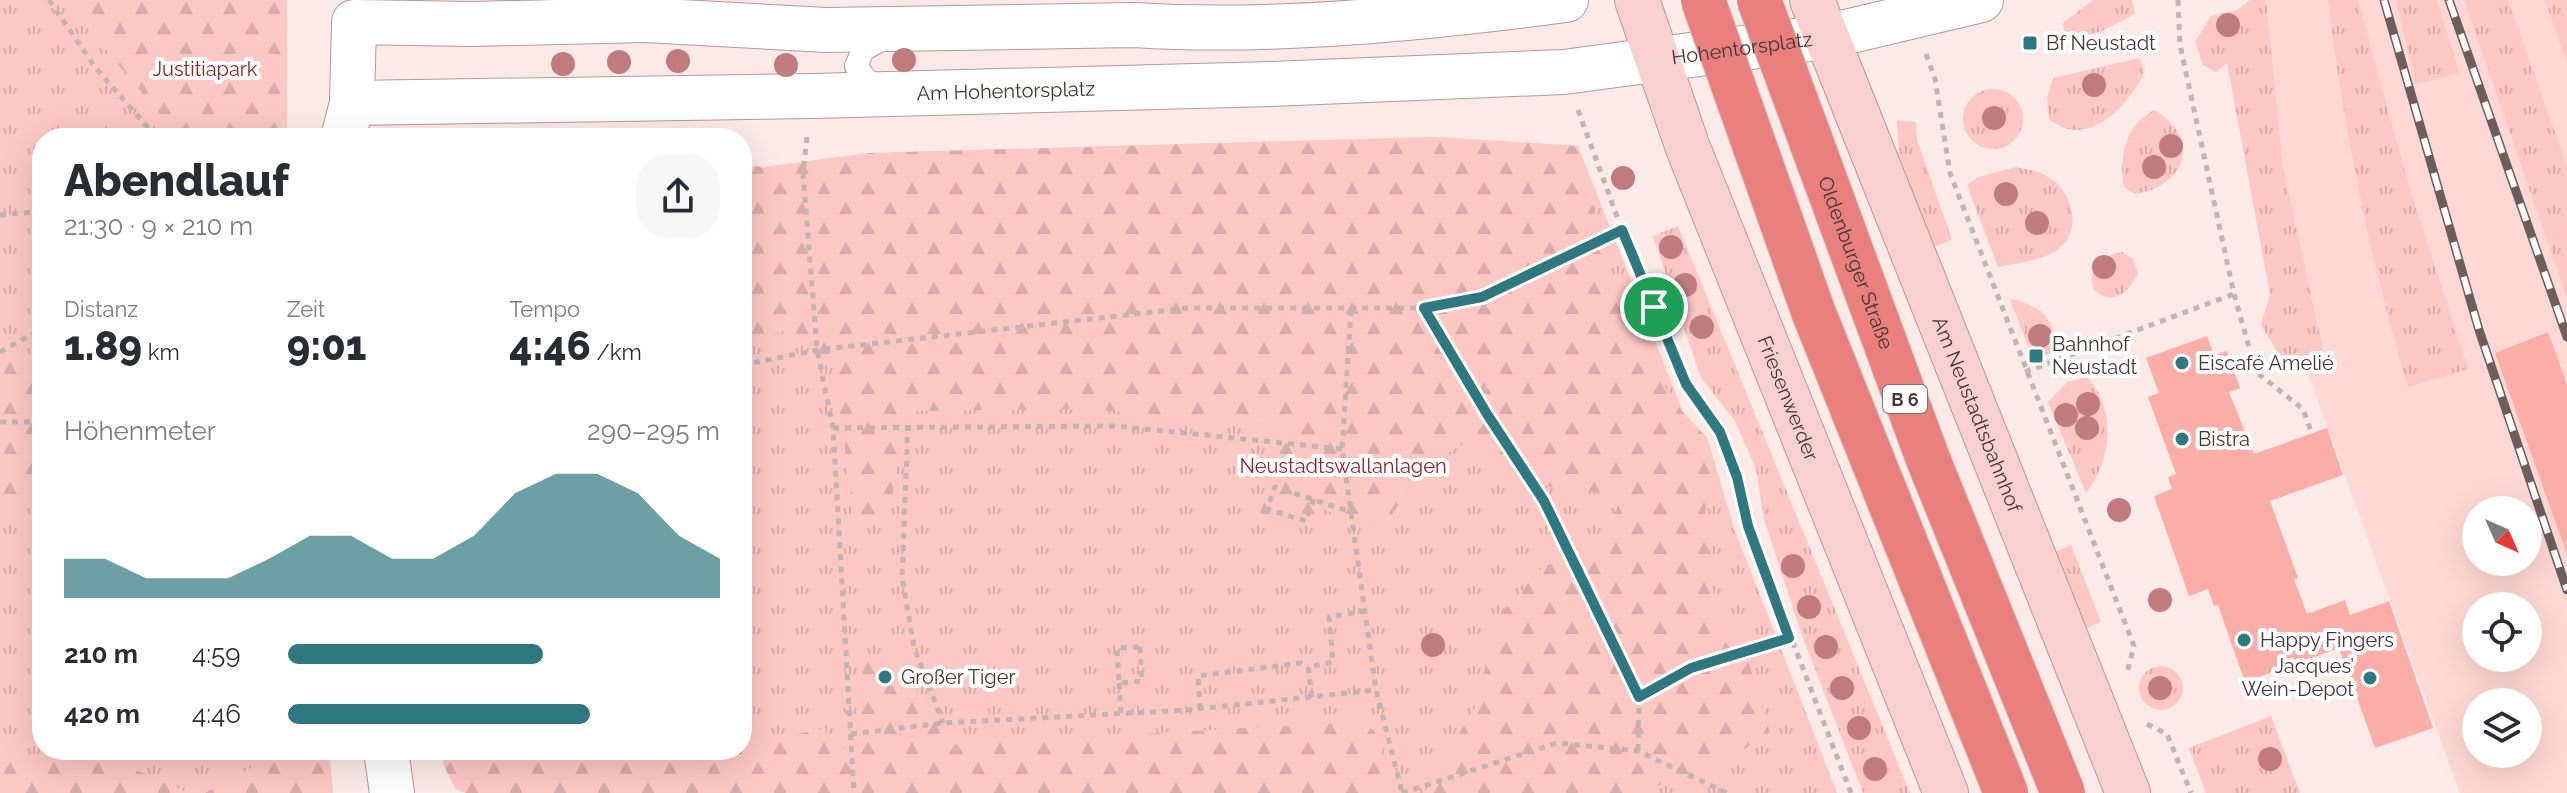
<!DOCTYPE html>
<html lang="de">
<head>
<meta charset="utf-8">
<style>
	body { margin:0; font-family:Raleway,sans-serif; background:#f7f7f7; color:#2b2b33; height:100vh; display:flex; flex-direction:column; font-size:30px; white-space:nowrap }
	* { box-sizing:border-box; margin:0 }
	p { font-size:26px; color:#7c7c81 }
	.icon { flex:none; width:44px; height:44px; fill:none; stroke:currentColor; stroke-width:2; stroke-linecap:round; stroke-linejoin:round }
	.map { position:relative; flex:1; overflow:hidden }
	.sheet { position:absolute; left:32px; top:128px; width:720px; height:632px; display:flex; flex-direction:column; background:#fff; border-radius:32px; box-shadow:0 8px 32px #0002 }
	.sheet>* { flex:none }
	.needle { width:52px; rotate:135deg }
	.fabs { position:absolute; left:2462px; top:496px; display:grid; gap:16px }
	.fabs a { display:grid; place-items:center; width:80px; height:80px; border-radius:50%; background:#fff; box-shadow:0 8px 32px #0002; font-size:40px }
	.pin { position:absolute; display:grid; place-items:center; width:68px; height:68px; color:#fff; margin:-34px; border:4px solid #fff; border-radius:50%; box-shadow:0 2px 8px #0007 }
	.round { display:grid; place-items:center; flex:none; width:84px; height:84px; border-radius:32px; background:#f7f7f7 }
	.headline { display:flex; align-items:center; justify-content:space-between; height:136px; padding:0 32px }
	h1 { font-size:44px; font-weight:800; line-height:60px }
	.metrics { display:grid; grid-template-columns:repeat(3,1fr); gap:12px; height:136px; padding:8px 32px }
	.metrics div { display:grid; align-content:center }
	.metrics b { font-size:40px; font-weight:800 }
	.metrics small { font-size:22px; font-weight:400 }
	.metrics p { font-size:22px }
	.chart { height:224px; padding:16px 32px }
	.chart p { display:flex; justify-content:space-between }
	.chart svg { width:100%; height:144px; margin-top:8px; fill:#2f787f; opacity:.7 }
	ul { padding:0 32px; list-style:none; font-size:26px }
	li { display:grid; grid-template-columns:128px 96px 1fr; align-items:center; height:60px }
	li i { height:20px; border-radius:10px; background:#2f787f }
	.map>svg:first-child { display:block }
	.built { fill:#fed8d4; fill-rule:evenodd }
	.grass { fill:url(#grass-tufts) }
	.forest { fill:url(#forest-firs) }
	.building { fill:#fbaea8 }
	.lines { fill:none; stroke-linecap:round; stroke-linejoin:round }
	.service-casing { stroke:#b49896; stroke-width:24 }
	.tertiary-casing { stroke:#b49896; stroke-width:46 }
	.secondary-casing { stroke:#b49896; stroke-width:46 }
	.path { stroke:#c3b3b1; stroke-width:5; stroke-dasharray:6 6; stroke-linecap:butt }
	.service { stroke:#fff; stroke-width:22 }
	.tertiary { stroke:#fff; stroke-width:44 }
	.secondary { stroke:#f7d0cf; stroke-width:44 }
	.rail-casing { stroke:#6c5e5d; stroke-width:9 }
	.rail { stroke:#fff; stroke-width:6; stroke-dasharray:18; stroke-linecap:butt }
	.trunk-bridge-casing { stroke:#d2cfcf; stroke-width:46; stroke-linecap:butt }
	.trunk-bridge { stroke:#ea807e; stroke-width:44 }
	.tree { fill:#c07c7d }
	.route-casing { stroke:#fff; stroke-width:16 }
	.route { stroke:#2f787f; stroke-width:10 }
	.poi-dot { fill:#2f787f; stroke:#fff; stroke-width:3 }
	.labels { text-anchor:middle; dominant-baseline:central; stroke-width:8; stroke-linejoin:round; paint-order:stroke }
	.shield { fill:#fff; stroke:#7b7372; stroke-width:2 }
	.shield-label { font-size:18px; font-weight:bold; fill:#433736 }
	.poi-label { font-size:20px; fill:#433736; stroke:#fff; text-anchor:start }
	.street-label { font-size:20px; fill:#433736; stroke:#fff }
	.park-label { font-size:20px; fill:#8f2225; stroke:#fff }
</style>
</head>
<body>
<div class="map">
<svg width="2567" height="793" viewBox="0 0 2567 793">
	<defs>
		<pattern id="grass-tufts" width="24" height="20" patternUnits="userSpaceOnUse" patternTransform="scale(2)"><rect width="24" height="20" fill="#fdc8c4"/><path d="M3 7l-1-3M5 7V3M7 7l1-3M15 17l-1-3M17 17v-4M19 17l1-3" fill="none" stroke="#daaca9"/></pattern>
		<pattern id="forest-firs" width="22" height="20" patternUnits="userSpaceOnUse" patternTransform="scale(2)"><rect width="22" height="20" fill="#fdc8c4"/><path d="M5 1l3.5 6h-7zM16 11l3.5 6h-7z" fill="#daaca9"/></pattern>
	</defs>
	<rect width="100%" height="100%" fill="#fceae8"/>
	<path class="built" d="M2266,0H2567V793H2460L2303,360L2324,354L2283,165ZM2476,510H2528V562H2476ZM2476,606H2528V658H2476ZM2476,702H2528V754H2476Z"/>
	<g class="grass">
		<path d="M0,0H287V138H42V750H329L333,793H0Z"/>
		<path d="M2093,0H2132L2135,14L2102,31L2066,41L2063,23Z"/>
		<path d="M2250,0H2266L2283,165L2324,354L2303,360L2280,356L2261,325L2270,294L2227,63L2216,72L2203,65L2195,42L2211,16L2237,10Z"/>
		<path d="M2328,0H2358L2408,183L2468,369L2408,387C2370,260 2344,132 2328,0Z"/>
		<path d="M2396,0H2437L2459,73L2416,84Z"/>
		<path d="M2464,0H2508L2567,167V298Z"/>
		<path d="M2545,0H2567V63Z"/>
		<path d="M2140,58L2145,72C2127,106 2088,151 2049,119L2047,98L2053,78Z"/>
		<circle cx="1993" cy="119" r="30"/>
		<path d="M2154,110C2202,137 2187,186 2135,194L2124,187C2118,157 2126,125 2154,110Z"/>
		<path d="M1897,120L1916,122L1917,140L1952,240L1934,247L1899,156Z"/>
		<path d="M1435,137L1578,146L1683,412L1707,438L1735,531L1837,793H466L456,789L444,766L443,750H742V165L763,167L871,153Z"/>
		<path d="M2016,167C2024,169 2033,170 2041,173C2070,185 2086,227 2058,249C2042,261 2017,263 1998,267L1967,185L1978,177Z"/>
		<path d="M1678,226L1910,793H1863L1801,633L1764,519L1756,469L1734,419L1701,378L1653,236Z"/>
		<path d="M2122,252L2133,259L2138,273C2129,293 2111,308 2093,288C2088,266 2102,255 2122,252Z"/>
		<path d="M2010,299C2039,304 2062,322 2050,353L2034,362Z"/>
		<path d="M2087,377C2117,410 2112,460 2086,493L2048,402L2067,382Z"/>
		<path d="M2071,545L2101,622L2082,630L2052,553Z"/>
		<circle cx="2161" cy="688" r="22"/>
		<path d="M2271,716L2300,793H2206L2189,748Z"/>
	</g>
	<g class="forest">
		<path d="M64,0H287V138H180Z"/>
		<path d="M1435,137L1578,146L1614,290L1643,356L1683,412L1707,438L1716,467L1705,511L1716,618L1740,634L1770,732L1712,771L1631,793H1424L1478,702L1494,621L1544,566L1593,552L1624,496L1507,481L1471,439L1427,466L1387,521L1365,525L1317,507L1310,525L1260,513L1273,482L1269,424L1088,409L911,411L895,477L890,519L856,530L833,361L785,331L742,340V165L763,167L871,153Z"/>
		<path d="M0,349L42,370V479L0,531Z"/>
		<path d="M904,653L919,695L948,745L1353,722L1374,730L1391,783L1384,793H466L456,789L444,766L443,750H660L698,755L742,750V745L826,728L829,749L861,748L863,661Z"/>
		<path d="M253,750H329L333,793H205L253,767Z"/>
		<path d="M60,752L152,775L188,793H0V756Z"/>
	</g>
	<g class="building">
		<path d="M2548,332L2567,385V554L2495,353Z"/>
		<path d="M2207,336L2214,355L2227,351L2240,388L2229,392L2254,454L2327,428L2343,475L2270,501L2298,578L2294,579L2307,614L2345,600L2350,615L2389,601L2433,728L2375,748L2339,648L2245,682L2218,605L2214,606L2208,589L2189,596L2154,496L2172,489L2168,477L2176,474L2148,397L2159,393L2146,358Z"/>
	</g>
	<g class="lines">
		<defs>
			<path id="service" d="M882,89L866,79L856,66L863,50L888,36"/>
			<g id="tertiary">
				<path id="s1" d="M352,103L813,96L1271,84L1564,72L1825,37L1981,0"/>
				<path d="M343,138L352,103L354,22L471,24L645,20L826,30L1134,25C1274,34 1427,18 1566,0"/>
				<path d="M386,750L392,793"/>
			</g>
			<g id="secondary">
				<path id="s2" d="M1637,0L1688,148L1946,793"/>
				<path id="s3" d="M1812,0L2128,793"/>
			</g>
		</defs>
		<use href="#service" class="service-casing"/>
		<use href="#tertiary" class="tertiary-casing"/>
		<use href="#secondary" class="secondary-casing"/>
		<g class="path">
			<path d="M49,0L95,67L157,138"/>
			<path d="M2178,0L2180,45L2234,294L2256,372L2303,409L2312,434"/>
			<path d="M1926,54L1935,79L1950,173L2134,646L2127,673"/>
			<path d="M1578,110L1622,230L1686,384L1720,432L1737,477L1748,526L1851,793"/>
			<path d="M807,137L803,173L817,350L833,428L854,793"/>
			<path d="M0,215L42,211"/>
			<path d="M1424,308L1487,414L1544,501L1639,697L1638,751"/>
			<path d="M1351,310L1342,449L1376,690L1402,792"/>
			<path d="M0,352L42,329"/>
			<path d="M742,365L817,350L1188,308H1424L1482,297L1622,230"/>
			<path d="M2025,372L2234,294"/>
			<path d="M0,422H42"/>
			<path d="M908,425L902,577L914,647L943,723"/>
			<path d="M833,428L1116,426L1342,449"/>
			<path d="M1314,499L1306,521L1267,509L1275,487L1351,512"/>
			<path d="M1140,647L1142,681L1119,683L1117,648Z"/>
			<path d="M1119,683L1121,714"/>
			<path d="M1312,697L1308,667L1333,662L1329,617L1365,611"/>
			<path d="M1639,697L1691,668L1789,638"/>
			<path d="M1200,709L1198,676L1301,663L1308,667"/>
			<path d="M2147,724L2167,734L2191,793"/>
			<path d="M851,734L943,723L1187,710L1376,690"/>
			<path d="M1402,793L1557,743L1638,751L1727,793"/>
		</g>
		<use href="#service" class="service"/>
		<use href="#tertiary" class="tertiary"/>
		<use href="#secondary" class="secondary"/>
		<defs>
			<g id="rail">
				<path d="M2384,0L2479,330L2567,590"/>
				<path d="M2449,0L2567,337"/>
			</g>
		</defs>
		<use href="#rail" class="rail-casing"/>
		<use href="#rail" class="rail"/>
		<defs>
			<g id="trunk-bridge">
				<path d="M1703,0L1813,311L2006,793"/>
				<path id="s4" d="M1759,0L1928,459L2063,793"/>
			</g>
		</defs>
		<use href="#trunk-bridge" class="trunk-bridge-casing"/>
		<use href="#trunk-bridge" class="trunk-bridge"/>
	</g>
	<g class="tree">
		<circle cx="2228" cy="25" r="12"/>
		<circle cx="904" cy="60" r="12"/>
		<circle cx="678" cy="61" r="12"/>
		<circle cx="619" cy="62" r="12"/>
		<circle cx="563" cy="64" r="12"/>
		<circle cx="786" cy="65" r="12"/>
		<circle cx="2094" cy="85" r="12"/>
		<circle cx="1994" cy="118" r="12"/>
		<circle cx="2171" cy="146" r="12"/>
		<circle cx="2154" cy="167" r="12"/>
		<circle cx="1623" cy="178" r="12"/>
		<circle cx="2006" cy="194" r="12"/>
		<circle cx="2037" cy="223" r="12"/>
		<circle cx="1671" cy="247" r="12"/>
		<circle cx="2104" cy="267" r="12"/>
		<circle cx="1685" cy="285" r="12"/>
		<circle cx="1702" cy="327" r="12"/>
		<circle cx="2040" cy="336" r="12"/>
		<circle cx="2088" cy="404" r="12"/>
		<circle cx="2066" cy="415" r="12"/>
		<circle cx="2087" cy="428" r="12"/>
		<circle cx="2119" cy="510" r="12"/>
		<circle cx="1793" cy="566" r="12"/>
		<circle cx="2160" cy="600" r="12"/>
		<circle cx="1809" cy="607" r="12"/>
		<circle cx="1433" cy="645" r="12"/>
		<circle cx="1826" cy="647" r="12"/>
		<circle cx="1842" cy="688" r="12"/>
		<circle cx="2160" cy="688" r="12"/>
		<circle cx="1859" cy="728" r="12"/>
		<circle cx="2270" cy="759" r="12"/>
		<circle cx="1875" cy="769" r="12"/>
	</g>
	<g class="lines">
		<defs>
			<path id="route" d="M1622,230L1686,384L1720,432L1737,477L1748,526L1789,638L1691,668L1639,697L1544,501L1487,414L1424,308L1482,297Z"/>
		</defs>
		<use href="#route" class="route-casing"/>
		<use href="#route" class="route"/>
	</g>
	<g class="poi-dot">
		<rect x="2022" y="35" width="16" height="16" rx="4"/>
		<rect x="2028" y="348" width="16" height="16" rx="4"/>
		<circle cx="2182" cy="363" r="8"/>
		<circle cx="2182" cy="439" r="8"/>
		<circle cx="2244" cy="640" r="8"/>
		<circle cx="885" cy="677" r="8"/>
		<circle cx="2370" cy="678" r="8"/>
	</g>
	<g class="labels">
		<rect class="shield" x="1883" y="385" width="44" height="28" rx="6"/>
		<g class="shield-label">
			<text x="1905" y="399">B 6</text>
		</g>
		<g class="poi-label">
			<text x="2046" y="43">Bf Neustadt</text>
			<text x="2052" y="344">Bahnhof<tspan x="2052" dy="23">Neustadt</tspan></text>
			<text x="2198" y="363">Eiscafé Amelié</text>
			<text x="2198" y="439">Bistra</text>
			<text x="2260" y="640">Happy Fingers</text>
			<text x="2354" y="666" text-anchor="end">Jacques’<tspan x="2354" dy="23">Wein-Depot</tspan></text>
			<text x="901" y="677">Großer Tiger</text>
		</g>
		<g class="street-label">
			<text stroke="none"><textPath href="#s1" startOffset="1392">Hohentorsplatz</textPath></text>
			<text stroke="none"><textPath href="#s1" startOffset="654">Am Hohentorsplatz</textPath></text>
			<text stroke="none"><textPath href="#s4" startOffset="280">Oldenburger Straße</textPath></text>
			<text stroke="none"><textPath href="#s2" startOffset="426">Friesenwerder</textPath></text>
			<text stroke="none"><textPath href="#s3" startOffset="446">Am Neustadtsbahnhof</textPath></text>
		</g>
		<g class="park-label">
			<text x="205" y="69">Justitiapark</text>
			<text x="1343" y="466">Neustadtswallanlagen</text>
		</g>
	</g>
</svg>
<div class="fabs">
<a><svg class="needle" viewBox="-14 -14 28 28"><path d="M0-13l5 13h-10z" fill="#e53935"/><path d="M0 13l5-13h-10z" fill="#7c7c81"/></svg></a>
<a><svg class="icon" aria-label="locate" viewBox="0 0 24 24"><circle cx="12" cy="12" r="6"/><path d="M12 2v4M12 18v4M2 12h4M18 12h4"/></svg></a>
<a><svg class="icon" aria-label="layers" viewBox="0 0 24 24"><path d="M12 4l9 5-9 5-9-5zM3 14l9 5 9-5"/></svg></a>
</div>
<div class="pin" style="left:1654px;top:307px;background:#1e9e55"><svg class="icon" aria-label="arrive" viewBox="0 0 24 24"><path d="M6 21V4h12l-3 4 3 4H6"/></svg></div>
<section class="sheet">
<div class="headline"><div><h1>Abendlauf</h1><p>21:30 · 9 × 210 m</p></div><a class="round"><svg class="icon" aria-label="share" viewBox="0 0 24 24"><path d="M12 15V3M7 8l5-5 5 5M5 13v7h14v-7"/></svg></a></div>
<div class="metrics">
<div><p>Distanz</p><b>1.89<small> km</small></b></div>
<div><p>Zeit</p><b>9:01</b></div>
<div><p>Tempo</p><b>4:46<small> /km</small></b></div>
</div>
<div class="chart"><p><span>Höhenmeter</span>290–295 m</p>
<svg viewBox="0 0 160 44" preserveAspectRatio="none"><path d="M0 44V32L10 32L20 38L30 38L40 38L50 32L60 25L70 25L80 32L90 32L100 25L110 12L120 6L130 6L140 12L150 25L160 32V44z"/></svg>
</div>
<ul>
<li><b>210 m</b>4:59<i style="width:59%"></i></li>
<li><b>420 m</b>4:46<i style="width:70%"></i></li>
</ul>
</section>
</div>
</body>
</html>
